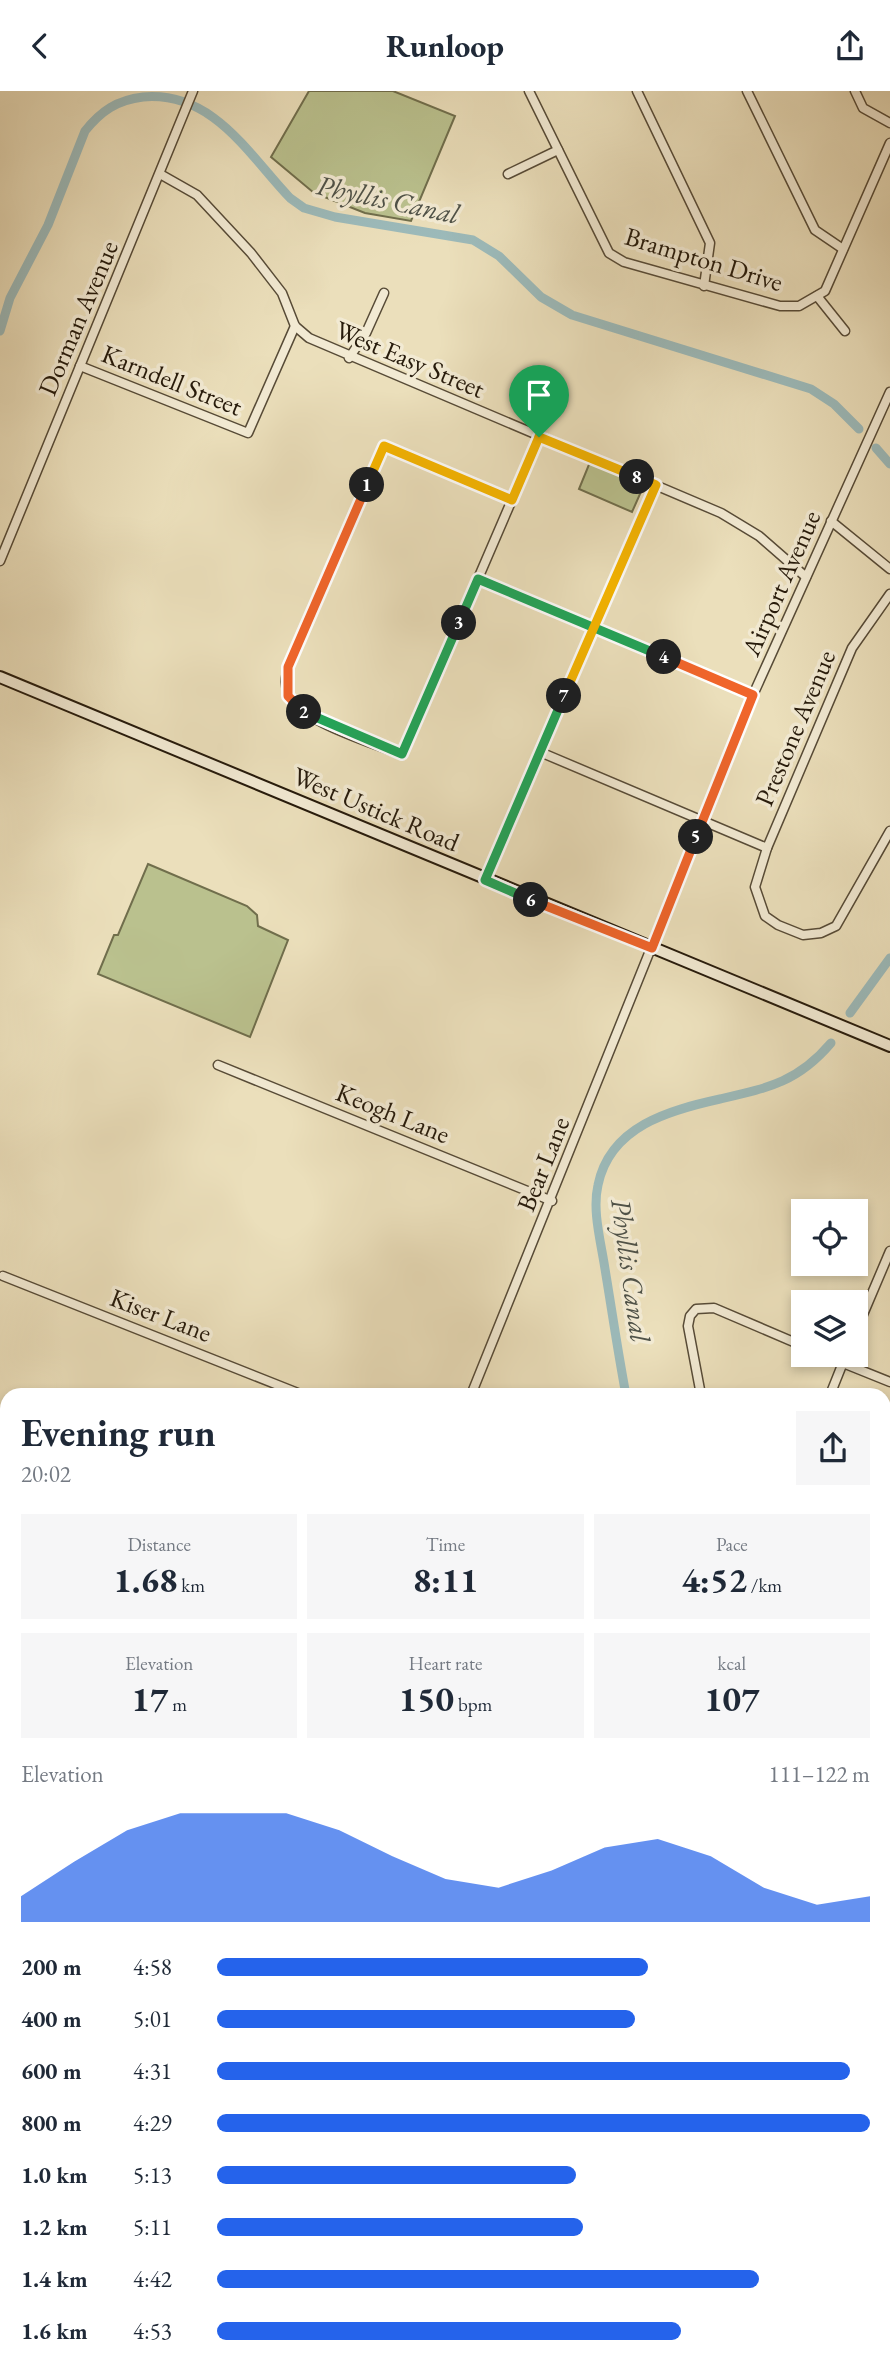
<!DOCTYPE html>
<html lang="en">
<head>
<meta charset="utf-8">
<style>
	body { margin:0; font-family:"EB Garamond",serif; background:#f6f6f7; color:#1f2937; height:100vh; display:flex; flex-direction:column; font-size:26px; white-space:nowrap }
	* { box-sizing:border-box; margin:0 }
	p { font-size:23px; color:#747a83 }
	.icon { flex:none; width:38px; height:38px; fill:none; stroke:currentColor; stroke-width:2; stroke-linecap:round; stroke-linejoin:round }
	.map { position:relative; flex:1; overflow:hidden }
	.sheet { position:absolute; left:0px; top:1297px; width:891px; height:989px; display:flex; flex-direction:column; background:#fff; border-radius:21px 21px 0 0; box-shadow:0 4px 10px #0003 }
	.sheet>* { flex:none }
	.buttons { position:absolute; left:791px; top:1108px; display:grid; gap:14px }
	.buttons a { display:grid; place-items:center; width:77px; height:77px; border-radius:0px; background:#fff; box-shadow:0 4px 10px #0003; font-size:35px }
	.pin { position:absolute; display:grid; place-items:center; width:60px; height:60px; color:#fff; margin:-72px -30px; border-radius:50% 50% 50% 0; rotate:-45deg; box-shadow:0 0 7px #0007 }
	.pin .icon { rotate:45deg }
	.km { position:absolute; width:35px; height:35px; margin:-18px; border-radius:50%; background:#222; color:#fff; font-size:19px; line-height:35px; text-align:center }
	.round { display:grid; place-items:center; flex:none; width:74px; height:74px; border-radius:0px; background:#f6f6f7 }
	.overview { display:flex; align-items:center; justify-content:space-between; height:119px; padding:0 21px }
	h1 { font-size:38px; font-weight:700; line-height:52px }
	.stats { display:grid; grid-template-columns:repeat(3,1fr); gap:10px; height:119px; padding:7px 21px }
	.stats div { display:grid; align-content:center; border-radius:0px; background:#f6f6f7; text-align:center }
	.stats b { font-size:35px; font-weight:700 }
	.stats small { font-size:19px; font-weight:400 }
	.stats p { font-size:19px }
	.chart { height:196px; padding:14px 21px }
	.chart p { display:flex; justify-content:space-between }
	.chart svg { width:100%; height:126px; margin-top:7px; fill:#2563eb; opacity:.7 }
	ul { padding:0 21px; list-style:none; font-size:23px }
	li { display:grid; grid-template-columns:112px 84px 1fr; align-items:center; height:52px }
	li i { height:18px; border-radius:9px; background:#2563eb }
	header { display:flex; justify-content:space-between; align-items:center; height:91px; padding:0 21px; background:#fff; font-size:32px; font-weight:700 }
	.map>svg:first-child { display:block }
	.green { fill:#bac18e; stroke:#706e4c; stroke-width:2 }
	.lines { fill:none; stroke-linecap:round; stroke-linejoin:round }
	.canal { stroke:#9cbaba; stroke-width:9 }
	.minor-casing { stroke:#574b37; stroke-width:11 }
	.secondary-casing { stroke:#261a0b; stroke-width:14 }
	.minor { stroke:#f2ead3; stroke-width:8 }
	.secondary { stroke:#f2ead3; stroke-width:10 }
	.split-1-casing { stroke:#fff; stroke-width:14 }
	.split-2-casing { stroke:#fff; stroke-width:14 }
	.split-3-casing { stroke:#fff; stroke-width:14 }
	.split-4-casing { stroke:#fff; stroke-width:14 }
	.split-5-casing { stroke:#fff; stroke-width:14 }
	.split-6-casing { stroke:#fff; stroke-width:14 }
	.split-7-casing { stroke:#fff; stroke-width:14 }
	.split-8-casing { stroke:#fff; stroke-width:14 }
	.split-9-casing { stroke:#fff; stroke-width:14 }
	.split-1 { stroke:#f5b400; stroke-width:9 }
	.split-2 { stroke:#f0652b; stroke-width:9 }
	.split-3 { stroke:#22a559; stroke-width:9 }
	.split-4 { stroke:#22a559; stroke-width:9 }
	.split-5 { stroke:#f0652b; stroke-width:9 }
	.split-6 { stroke:#f0652b; stroke-width:9 }
	.split-7 { stroke:#22a559; stroke-width:9 }
	.split-8 { stroke:#f5b400; stroke-width:9 }
	.split-9 { stroke:#f5b400; stroke-width:9 }
	.labels { text-anchor:middle; dominant-baseline:central; stroke-width:7; stroke-linejoin:round; paint-order:stroke }
	.street-label { font-size:26px; fill:#261a0b; stroke:#f2ead3 }
	.water-label { font-size:28px; font-style:italic; fill:#4f5248; stroke:#f2ead3 }
</style>
</head>
<body>
<header><svg class="icon" aria-label="back" viewBox="0 0 24 24"><path d="M15 5l-7 7 7 7"/></svg>Runloop<svg class="icon" aria-label="share" viewBox="0 0 24 24"><path d="M12 15V3M7 8l5-5 5 5M5 13v7h14v-7"/></svg></header>
<div class="map">
<svg width="890" height="2284" viewBox="0 0 890 2284">
	<rect width="100%" height="100%" fill="#ebdfbb"/>
	<filter id="stains"><feTurbulence type="fractalNoise" baseFrequency=".00286" numOctaves="4"/><feColorMatrix values="0 0 0 0 .2 0 0 0 0 .09 0 0 0 0 .02 0 0 0 .5 -.17"/></filter>
	<radialGradient id="worn" r=".72"><stop offset=".6" stop-color="#630" stop-opacity="0"/><stop offset="1" stop-color="#630" stop-opacity=".3"/></radialGradient>
	<g class="green">
		<path d="M309,0H393L455,25L411,130L365,122L314,102L271,66Z"/>
		<path d="M590,371L644,394L632,421L579,398Z"/>
		<path d="M148,773L247,815L257,824L258,835L288,849L250,946L98,883L114,844H118Z"/>
	</g>
	<g class="lines">
		<g class="canal">
			<path d="M0,240L10,207L48,134L85,40C101,20 117,9 143,6C213,0 248,63 290,107L304,117L335,126L473,149L499,165L541,206L572,224L811,298L834,313L859,338"/>
			<path d="M876,357L890,373"/>
			<path d="M850,922L890,867"/>
			<path d="M626,1304C618,1262 612,1220 605,1178C601,1151 592,1120 598,1094C610,1035 670,1019 720,1008C768,997 798,991 831,952"/>
			<path d="M884,1938L890,1970"/>
		</g>
		<defs>
			<g id="minor">
				<path d="M529,0L609,162L624,171L780,215H799L825,200L890,52"/>
				<path d="M637,0L710,152L704,195"/>
				<path d="M747,0L815,139L843,158"/>
				<path d="M855,0L863,17L890,32"/>
				<path d="M160,83L197,104L251,162L282,202L295,235L309,247L721,422L759,445L806,486"/>
				<path d="M508,83L558,59"/>
				<path d="M817,205L845,240"/>
				<path d="M349,267L366,242L384,202"/>
				<path d="M80,275L248,342L295,235"/>
				<path d="M512,409L384,355L292,565C288,577 283,590 288,602C297,630 375,652 402,664L539,346"/>
				<path d="M831,430L890,478"/>
				<path d="M0,470L193,0"/>
				<path d="M478,488L753,604"/>
				<path d="M890,503L852,557L767,757L755,796L765,825L778,834L803,844L821,842L836,835L890,740"/>
				<path d="M540,661L767,757"/>
				<path d="M485,789L656,394"/>
				<path d="M218,974L552,1110"/>
				<path d="M3,1185L303,1304"/>
				<path d="M856,1240L890,1160"/>
				<path d="M823,1264L890,1291"/>
				<path d="M471,1304L753,604L890,301"/>
				<path d="M701,1304L688,1235L690,1225L696,1218L714,1217L803,1255"/>
				<path d="M830,1304L846,1264"/>
				<path d="M0,1444L7,1447"/>
				<path d="M884,1480L890,1466"/>
				<path d="M884,1541L890,1543"/>
				<path d="M884,2264L887,2272"/>
				<path d="M60,2284L63,2278"/>
				<path d="M613,2284L615,2278"/>
			</g>
			<path id="secondary" d="M0,586L890,955"/>
		</defs>
		<use href="#minor" class="minor-casing"/>
		<use href="#secondary" class="secondary-casing"/>
		<use href="#minor" class="minor"/>
		<use href="#secondary" class="secondary"/>
	</g>
	<g class="lines">
		<defs>
			<path id="split-1" d="M367,394L384,355L512,409L539,346"/>
			<path id="split-2" d="M304,621L288,605V576L367,394"/>
			<path id="split-3" d="M304,621L402,663L459,532"/>
			<path id="split-4" d="M459,532L478,488L664,566"/>
			<path id="split-5" d="M664,566L753,604L696,746"/>
			<path id="split-6" d="M531,809L652,857L696,746"/>
			<path id="split-7" d="M531,809L485,789L564,605"/>
			<path id="split-8" d="M564,605L656,394L637,386"/>
			<path id="split-9" d="M539,346L637,386"/>
		</defs>
		<use href="#split-1" class="split-1-casing"/>
		<use href="#split-2" class="split-2-casing"/>
		<use href="#split-3" class="split-3-casing"/>
		<use href="#split-4" class="split-4-casing"/>
		<use href="#split-5" class="split-5-casing"/>
		<use href="#split-6" class="split-6-casing"/>
		<use href="#split-7" class="split-7-casing"/>
		<use href="#split-8" class="split-8-casing"/>
		<use href="#split-9" class="split-9-casing"/>
		<use href="#split-1" class="split-1"/>
		<use href="#split-2" class="split-2"/>
		<use href="#split-3" class="split-3"/>
		<use href="#split-4" class="split-4"/>
		<use href="#split-5" class="split-5"/>
		<use href="#split-6" class="split-6"/>
		<use href="#split-7" class="split-7"/>
		<use href="#split-8" class="split-8"/>
		<use href="#split-9" class="split-9"/>
	</g>
	<g class="labels">
		<g class="street-label">
			<text transform="translate(704 168) rotate(17)">Brampton Drive</text>
			<text transform="translate(78 227) rotate(-67)">Dorman Avenue</text>
			<text transform="translate(410 268) rotate(23)">West Easy Street</text>
			<text transform="translate(172 289) rotate(22)">Karndell Street</text>
			<text transform="translate(781 492) rotate(-66)">Airport Avenue</text>
			<text transform="translate(795 637) rotate(-67)">Prestone Avenue</text>
			<text transform="translate(376 718) rotate(23)">West Ustick Road</text>
			<text transform="translate(393 1022) rotate(22)">Keogh Lane</text>
			<text transform="translate(543 1073) rotate(-68)">Bear Lane</text>
			<text transform="translate(161 1224) rotate(21)">Kiser Lane</text>
		</g>
		<g class="water-label">
			<text transform="translate(388 108) rotate(12)">Phyllis Canal</text>
			<text transform="translate(631 1179) rotate(82)">Phyllis Canal</text>
		</g>
	</g>
	<rect width="100%" height="100%" filter="url(#stains)"/>
	<rect width="100%" height="100%" fill="url(#worn)"/>
</svg>
<div class="buttons">
<a><svg class="icon" aria-label="locate" viewBox="0 0 24 24"><circle cx="12" cy="12" r="6"/><path d="M12 2v4M12 18v4M2 12h4M18 12h4"/></svg></a>
<a><svg class="icon" aria-label="layers" viewBox="0 0 24 24"><path d="M12 4l9 5-9 5-9-5zM3 14l9 5 9-5"/></svg></a>
</div>
<div class="pin" style="left:539px;top:346px;background:#1e9e55"><svg class="icon" aria-label="arrive" viewBox="0 0 24 24"><path d="M6 21V4h12l-3 4 3 4H6"/></svg></div>
<b class="km" style="left:367px;top:394px">1</b>
<b class="km" style="left:304px;top:621px">2</b>
<b class="km" style="left:459px;top:532px">3</b>
<b class="km" style="left:664px;top:566px">4</b>
<b class="km" style="left:696px;top:746px">5</b>
<b class="km" style="left:531px;top:809px">6</b>
<b class="km" style="left:564px;top:605px">7</b>
<b class="km" style="left:637px;top:386px">8</b>
<section class="sheet">
<div class="overview"><div><h1>Evening run</h1><p>20:02</p></div><a class="round"><svg class="icon" aria-label="share" viewBox="0 0 24 24"><path d="M12 15V3M7 8l5-5 5 5M5 13v7h14v-7"/></svg></a></div>
<div class="stats">
<div><p>Distance</p><b>1.68<small> km</small></b></div>
<div><p>Time</p><b>8:11</b></div>
<div><p>Pace</p><b>4:52<small> /km</small></b></div>
</div>
<div class="stats">
<div><p>Elevation</p><b>17<small> m</small></b></div>
<div><p>Heart rate</p><b>150<small> bpm</small></b></div>
<div><p>kcal</p><b>107</b></div>
</div>
<div class="chart"><p><span>Elevation</span>111–122 m</p>
<svg viewBox="0 0 160 44" preserveAspectRatio="none"><path d="M0 44V35L10 23L20 12L30 6L40 6L50 6L60 12L70 21L80 29L90 32L100 26L110 18L120 15L130 21L140 32L150 38L160 35V44z"/></svg>
</div>
<ul>
<li><b>200 m</b>4:58<i style="width:66%"></i></li>
<li><b>400 m</b>5:01<i style="width:64%"></i></li>
<li><b>600 m</b>4:31<i style="width:97%"></i></li>
<li><b>800 m</b>4:29<i style="width:100%"></i></li>
<li><b>1.0 km</b>5:13<i style="width:55%"></i></li>
<li><b>1.2 km</b>5:11<i style="width:56%"></i></li>
<li><b>1.4 km</b>4:42<i style="width:83%"></i></li>
<li><b>1.6 km</b>4:53<i style="width:71%"></i></li>
</ul>
</section>
</div>
</body>
</html>
